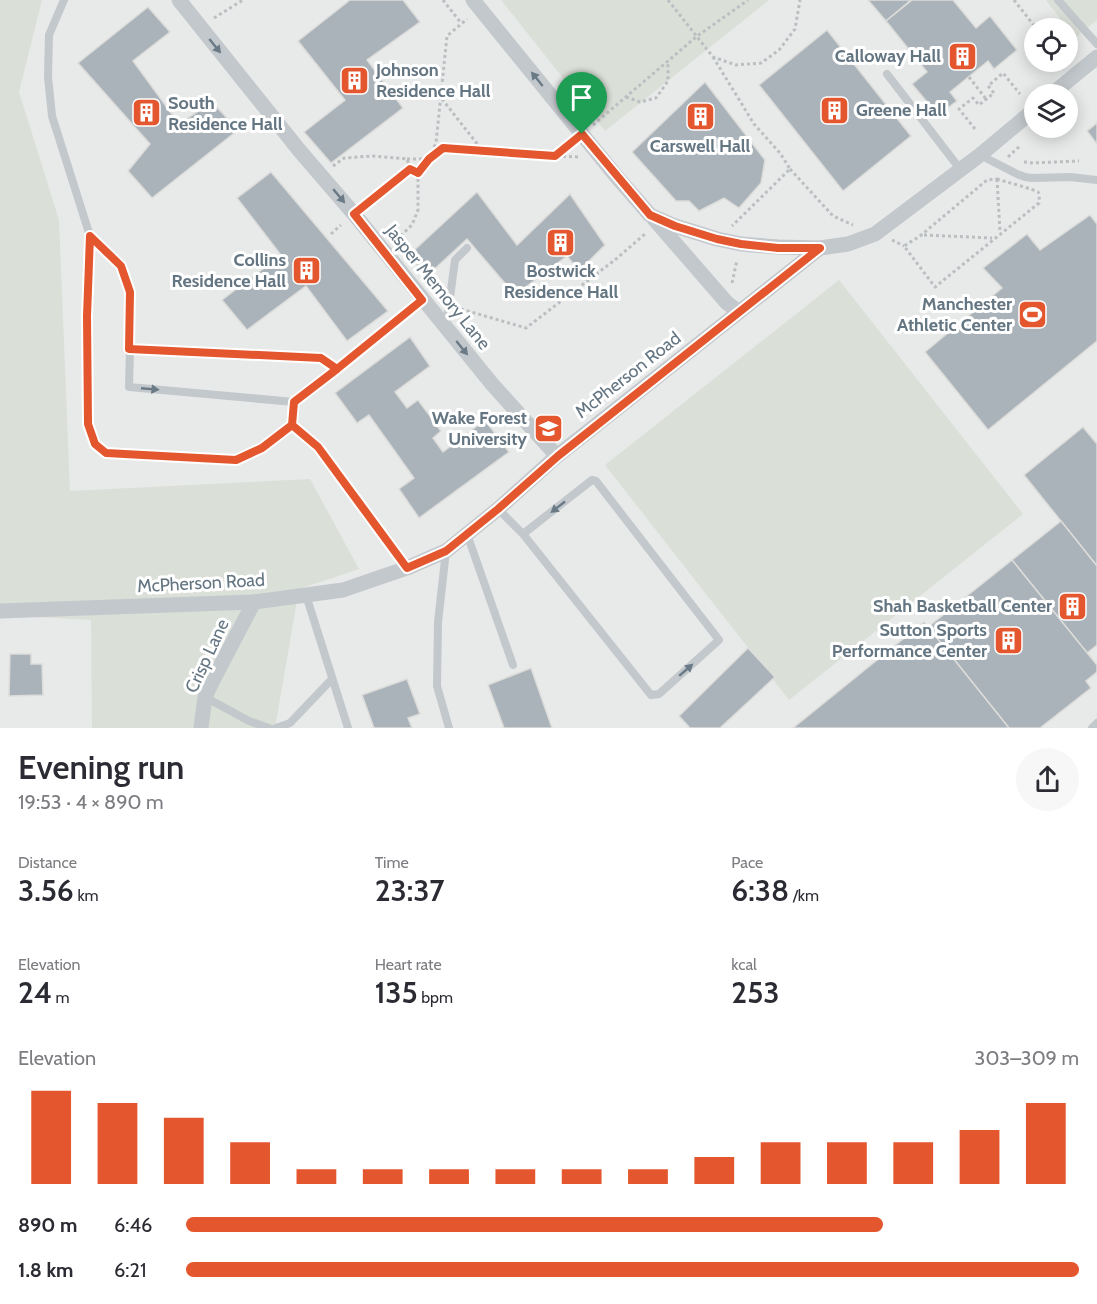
<!DOCTYPE html>
<html lang="en">
<head>
<meta charset="utf-8">
<style>
	body { margin:0; font-family:Cabin,sans-serif; background:#f7f7f7; color:#2b2b33; height:100vh; display:flex; flex-direction:column; font-size:22px; white-space:nowrap }
	* { box-sizing:border-box; margin:0 }
	p { font-size:20px; color:#7c7c81 }
	.icon { flex:none; width:33px; height:33px; fill:none; stroke:currentColor; stroke-width:2; stroke-linecap:round; stroke-linejoin:round }
	.map { position:relative; height:728px; overflow:hidden }
	.side { display:flex; flex-direction:column; background:#fff; flex:1 }
	.side>* { flex:none }
	.fabs { position:absolute; left:1024px; top:18px; display:grid; gap:12px }
	.fabs a { display:grid; place-items:center; width:54px; height:54px; border-radius:50%; background:#fff; box-shadow:0 3px 15px #0003; font-size:30px }
	.pin { position:absolute; display:grid; place-items:center; width:51px; height:51px; color:#fff; margin:-62px -26px; border-radius:50% 50% 50% 0; rotate:-45deg; box-shadow:0 0 6px #0007 }
	.pin .icon { rotate:45deg }
	.round { display:grid; place-items:center; flex:none; width:63px; height:63px; border-radius:32px; background:#f7f7f7 }
	.head { display:flex; align-items:center; justify-content:space-between; height:102px; padding:0 18px }
	h1 { font-size:33px; font-weight:600; line-height:45px }
	.stats { display:grid; grid-template-columns:repeat(3,1fr); gap:9px; height:102px; padding:6px 18px }
	.stats div { display:grid; align-content:center }
	.stats b { font-size:30px; font-weight:600 }
	.stats small { font-size:16px; font-weight:400 }
	.stats p { font-size:16px }
	.chart { height:168px; padding:12px 18px }
	.chart p { display:flex; justify-content:space-between }
	.chart svg { width:100%; height:108px; margin-top:6px; stroke:#e4572e; stroke-width:6 }
	ul { padding:0 18px; list-style:none; font-size:20px }
	li { display:grid; grid-template-columns:96px 72px 1fr; align-items:center; height:45px }
	li i { height:15px; border-radius:8px; background:#e4572e }
	.map>svg:first-child { display:block }
	.built { fill:#e8e9e9; fill-rule:evenodd }
	.green { fill:#dadfd7 }
	.building { fill:#aab3b9; stroke:#dcdcda; stroke-width:1.5 }
	.lines { fill:none; stroke-linecap:round; stroke-linejoin:round }
	.path { stroke:#bbbfc2; stroke-width:3; stroke-dasharray:3 3; stroke-linecap:butt }
	.lane { stroke:#c3c8cc; stroke-width:8 }
	.street { stroke:#c3c8cc; stroke-width:15 }
	.oneway { fill:#6a7a87 }
	.route-casing { stroke:#fff; stroke-width:12 }
	.route { stroke:#e4572e; stroke-width:8 }
	.labels { text-anchor:middle; dominant-baseline:central; stroke-width:6; stroke-linejoin:round; paint-order:stroke }
	.poi-label { font-size:18px; font-weight:bold; fill:#657683; stroke:#fff; text-anchor:end }
	.street-label { font-size:18px; fill:#657683; stroke:#fff }
</style>
</head>
<body>
<div class="map">
<svg width="1097" height="728" viewBox="0 0 1097 728">
	<rect width="100%" height="100%" fill="#fafaf8"/>
	<path class="built" d="M0,0H1097V728H0ZM1035,28H1068V62H1035ZM1035,94H1068V128H1035Z"/>
	<g class="green">
		<path d="M0,0H42L19,92L59,220L70,491L310,479L359,569L299,589L275,728H92L91,620L0,615Z"/>
		<path d="M501,0H769L605,131Z"/>
		<path d="M1046,0H1097V20L1075,38Z"/>
		<path d="M839,280L1023,514L789,700L605,465Z"/>
	</g>
	<g class="building">
		<path d="M350,0H403L420,22L367,60L403,108L331,163L304,132L345,100L298,41Z"/>
		<path d="M868,0H911L886,21Z"/>
		<path d="M912,0H953L976,28L990,16L1017,50L994,69L988,61L950,92L957,101L938,115L912,84L927,72L886,21Z"/>
		<path d="M148,7L170,32L133,61L179,124L212,102L238,130L152,198L128,171L150,144L78,63Z"/>
		<path d="M827,30L911,136L843,191L759,85Z"/>
		<path d="M705,82L765,160L761,183L739,208L724,198L699,211L689,201H676L632,152Z"/>
		<path d="M1097,123V144L1087,131Z"/>
		<path d="M271,172L388,311L347,341L306,286L247,330L222,300L281,255L237,198Z"/>
		<path d="M477,192L517,245L570,194L605,245L579,271L567,256L515,295L467,239L426,277L409,255Z"/>
		<path d="M1090,215L1097,224V341L988,430L925,352L1002,288L983,268L1027,234L1040,250Z"/>
		<path d="M410,337L430,366L395,392L407,408L418,400L441,431L433,438L443,452L485,420L509,452L419,518L399,489L414,478L369,415L357,423L335,393Z"/>
		<path d="M1083,427L1097,444V566L1024,475Z"/>
		<path d="M1061,521L1097,566V645L1087,653L1012,560Z"/>
		<path d="M1012,560L1097,665V672L1086,681L1091,688L1040,728H1009L928,627Z"/>
		<path d="M924,622L1009,728H793Z"/>
		<path d="M748,648L775,677L720,728H690L679,716Z"/>
		<path d="M10,654H31V664H42L43,695L9,696Z"/>
		<path d="M531,668L552,728H504L488,685Z"/>
		<path d="M407,679L420,714L408,718L412,728H374L362,695Z"/>
	</g>
	<g class="lines">
		<g class="path">
			<path d="M443,0L461,23"/>
			<path d="M668,0L713,57L736,65L761,63L779,50L795,29L800,0"/>
			<path d="M1014,0L1036,28"/>
			<path d="M214,18L243,0"/>
			<path d="M713,57L754,124L780,153L790,169L732,226"/>
			<path d="M969,77L986,99"/>
			<path d="M626,97L640,102L656,98L668,81V61"/>
			<path d="M442,99L482,150"/>
			<path d="M593,125L696,37L748,0"/>
			<path d="M975,129L959,109L973,98L979,105L994,93L988,86L1003,73L1020,94"/>
			<path d="M557,156L580,157"/>
			<path d="M1008,157L1021,145"/>
			<path d="M429,158L436,143L447,36L467,19"/>
			<path d="M407,159H429L418,173"/>
			<path d="M429,159C435,154 440,149 448,148L555,156L569,144"/>
			<path d="M1024,162L1033,163L1079,161"/>
			<path d="M333,166L344,158L372,156L407,159L410,169L418,173V210L412,225L395,241"/>
			<path d="M790,169L833,216L853,225"/>
			<path d="M997,179C1003,181 1036,190 1038,192C1040,195 1039,199 1039,203L935,287L904,246L920,236L987,180Z"/>
			<path d="M997,179L1000,232"/>
			<path d="M367,203L410,169"/>
			<path d="M331,234L341,225"/>
			<path d="M924,235L992,238"/>
			<path d="M892,240L904,246"/>
			<path d="M732,283L737,260"/>
			<path d="M461,309L526,328L616,259L645,234"/>
		</g>
		<g class="lane">
			<path d="M64,0L49,35L48,77L52,116L90,236L87,316V392L88,424L95,444L106,453L141,456L236,460L262,449L292,425L294,402L337,369L422,300"/>
			<path d="M1058,0L1097,44"/>
			<path d="M887,74L960,169"/>
			<path d="M980,155L1017,174L1025,177L1032,178L1070,177L1097,180"/>
			<path d="M90,236L121,266L130,292V349L321,358L337,369"/>
			<path d="M446,327L455,260L467,248"/>
			<path d="M130,349L129,387L294,402"/>
			<path d="M292,425L318,447L407,568"/>
			<path d="M498,509L523,534L651,695L659,694L719,640L596,481L592,480L523,534"/>
			<path d="M467,534L513,665"/>
			<path d="M446,551L438,622L437,686L449,728"/>
			<path d="M306,595L348,728"/>
			<path d="M205,697L249,721L269,728"/>
			<path d="M276,728L290,723L332,679"/>
			<path d="M1092,728L1097,723"/>
		</g>
		<g class="street">
			<path d="M179,0L299,150L354,214L492,384L557,456"/>
			<path d="M473,0L616,176L650,215L675,226L717,239L741,244L778,247L820,248L848,244L875,234L980,155L1035,109"/>
			<path d="M1052,94L1097,57"/>
			<path d="M654,219L727,303L739,312"/>
			<path d="M0,611L254,602L306,595L343,590L407,568L446,551L498,509L557,456L820,248"/>
			<path d="M201,728L205,697L211,684L254,602"/>
		</g>
	</g>
	<defs><path id="oneway-solid" d="M-6-.8H1V-3.2L6.5 0L1 3.2V.8H-6Z" transform="scale(1.5)"/></defs>
	<g class="oneway">
		<use href="#oneway-solid" transform="translate(215 46) rotate(51)"/>
		<use href="#oneway-solid" transform="translate(537 79) rotate(-129)"/>
		<use href="#oneway-solid" transform="translate(339 196) rotate(50)"/>
		<use href="#oneway-solid" transform="translate(462 348) rotate(51)"/>
		<use href="#oneway-solid" transform="translate(150 389) rotate(5)"/>
		<use href="#oneway-solid" transform="translate(558 507) rotate(142)"/>
		<use href="#oneway-solid" transform="translate(686 670) rotate(-41)"/>
	</g>
	<g class="lines">
		<defs>
			<path id="route" d="M582,134L555,156L443,148L429,159L418,173L410,169L354,214L422,300L337,369L294,402L292,425L262,448L236,460L106,453L95,444L88,424L87,316L90,236L121,266L130,292L129,349L321,358L337,369L294,402L292,425L318,447L407,568L446,551L498,509L558,456L820,248H778L741,244L717,239L675,226L650,215L582,134"/>
		</defs>
		<use href="#route" class="route-casing"/>
		<use href="#route" class="route"/>
	</g>
	<defs>
		<symbol id="building-square" viewBox="-11 -11 22 22"><rect x="-9" y="-9" width="18" height="18" rx="4" fill="#e4572e" stroke="#fff"/><path d="M-4-6H4V6H1V3H-1V6H-4ZM-2.5-4.3h1.7v1.8h-1.7ZM.8-4.3h1.7v1.8H.8ZM-2.5-1h1.7V.8h-1.7ZM.8-1h1.7V.8H.8Z" fill="#fff"/></symbol>
		<symbol id="stadium-square" viewBox="-11 -11 22 22"><rect x="-9" y="-9" width="18" height="18" rx="4" fill="#e4572e" stroke="#fff"/><path d="M0-5a6.5 5 0 1 0 0 10a6.5 5 0 1 0 0-10ZM-3.5-1.8h7v3.6h-7Z" fill="#fff"/></symbol>
		<symbol id="university-square" viewBox="-11 -11 22 22"><rect x="-9" y="-9" width="18" height="18" rx="4" fill="#e4572e" stroke="#fff"/><path d="M0-5L7-2L0 1L-7-2ZM-4 1L0 2.5L4 1V4Q0 6-4 4Z" fill="#fff"/></symbol>
	</defs>
	<g fill-rule="evenodd">
		<use href="#building-square" x="946" y="40" width="33" height="33"/>
		<use href="#building-square" x="338" y="64" width="33" height="33"/>
		<use href="#building-square" x="818" y="94" width="33" height="33"/>
		<use href="#building-square" x="130" y="96" width="33" height="33"/>
		<use href="#building-square" x="684" y="100" width="33" height="33"/>
		<use href="#building-square" x="544" y="226" width="33" height="33"/>
		<use href="#building-square" x="290" y="254" width="33" height="33"/>
		<use href="#stadium-square" x="1016" y="298" width="33" height="33"/>
		<use href="#university-square" x="532" y="412" width="33" height="33"/>
		<use href="#building-square" x="1056" y="590" width="33" height="33"/>
		<use href="#building-square" x="992" y="624" width="33" height="33"/>
	</g>
	<g class="labels">
		<g class="poi-label">
			<text x="941" y="56">Calloway Hall</text>
			<text x="376" y="70" text-anchor="start">Johnson<tspan x="376" dy="21">Residence Hall</tspan></text>
			<text x="168" y="103" text-anchor="start">South<tspan x="168" dy="21">Residence Hall</tspan></text>
			<text x="856" y="110" text-anchor="start">Greene Hall</text>
			<text x="700" y="146" text-anchor="middle">Carswell Hall</text>
			<text x="286" y="260">Collins<tspan x="286" dy="21">Residence Hall</tspan></text>
			<text x="561" y="271" text-anchor="middle">Bostwick<tspan x="561" dy="21">Residence Hall</tspan></text>
			<text x="1012" y="304">Manchester<tspan x="1012" dy="21">Athletic Center</tspan></text>
			<text x="527" y="418">Wake Forest<tspan x="527" dy="21">University</tspan></text>
			<text x="1052" y="606">Shah Basketball Center</text>
			<text x="987" y="630">Sutton Sports<tspan x="987" dy="21">Performance Center</tspan></text>
		</g>
		<g class="street-label">
			<text transform="translate(438 287) rotate(51)">Jasper Memory Lane</text>
			<text transform="translate(628 375) rotate(-38)">McPherson Road</text>
			<text transform="translate(201 583) rotate(-3)">McPherson Road</text>
			<text transform="translate(207 656) rotate(-65)">Crisp Lane</text>
		</g>
	</g>
</svg>
<div class="fabs">
<a><svg class="icon" aria-label="locate" viewBox="0 0 24 24"><circle cx="12" cy="12" r="6"/><path d="M12 2v4M12 18v4M2 12h4M18 12h4"/></svg></a>
<a><svg class="icon" aria-label="layers" viewBox="0 0 24 24"><path d="M12 4l9 5-9 5-9-5zM3 14l9 5 9-5"/></svg></a>
</div>
<div class="pin" style="left:582px;top:134px;background:#1e9e55"><svg class="icon" aria-label="arrive" viewBox="0 0 24 24"><path d="M6 21V4h12l-3 4 3 4H6"/></svg></div>
</div>
<section class="side">
<div class="head"><div><h1>Evening run</h1><p>19:53 · 4 × 890 m</p></div><a class="round"><svg class="icon" aria-label="share" viewBox="0 0 24 24"><path d="M12 15V3M7 8l5-5 5 5M5 13v7h14v-7"/></svg></a></div>
<div class="stats">
<div><p>Distance</p><b>3.56<small> km</small></b></div>
<div><p>Time</p><b>23:37</b></div>
<div><p>Pace</p><b>6:38<small> /km</small></b></div>
</div>
<div class="stats">
<div><p>Elevation</p><b>24<small> m</small></b></div>
<div><p>Heart rate</p><b>135<small> bpm</small></b></div>
<div><p>kcal</p><b>253</b></div>
</div>
<div class="chart"><p><span>Elevation</span>303–309 m</p>
<svg viewBox="0 0 160 44" preserveAspectRatio="none"><path d="M5 44V6M15 44V11M25 44V17M35 44V27M45 44V38M55 44V38M65 44V38M75 44V38M85 44V38M95 44V38M105 44V33M115 44V27M125 44V27M135 44V27M145 44V22M155 44V11"/></svg>
</div>
<ul>
<li><b>890 m</b>6:46<i style="width:78%"></i></li>
<li><b>1.8 km</b>6:21<i style="width:100%"></i></li>
</ul>
</section>
</body>
</html>
